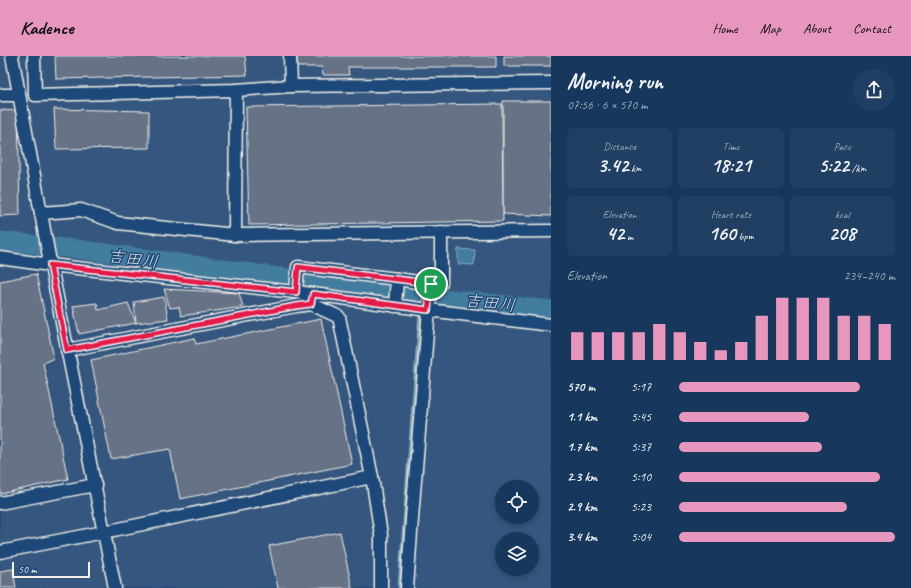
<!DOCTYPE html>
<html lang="en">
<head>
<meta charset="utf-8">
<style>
	body { margin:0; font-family:Caveat,"Klee One",sans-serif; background:#203f62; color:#f1f3f6; height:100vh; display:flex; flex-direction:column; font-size:15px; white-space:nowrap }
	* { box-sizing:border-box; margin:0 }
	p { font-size:13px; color:#9eacbb }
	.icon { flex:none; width:22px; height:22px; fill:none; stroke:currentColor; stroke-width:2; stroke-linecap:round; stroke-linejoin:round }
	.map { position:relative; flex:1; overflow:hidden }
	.details { display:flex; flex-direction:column; background:#17385c; width:360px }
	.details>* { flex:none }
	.controls { position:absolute; left:495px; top:424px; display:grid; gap:8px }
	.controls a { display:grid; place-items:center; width:44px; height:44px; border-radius:50%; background:#17385c; box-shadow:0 2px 6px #0003,0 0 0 1px #365272; font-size:20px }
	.scale { position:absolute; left:12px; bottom:10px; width:78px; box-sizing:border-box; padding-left:4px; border:2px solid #f4f1e8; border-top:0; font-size:11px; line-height:14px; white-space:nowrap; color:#f4f1e8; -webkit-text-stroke:3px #1f4a7a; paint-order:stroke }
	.pin { position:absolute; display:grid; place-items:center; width:34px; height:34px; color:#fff; margin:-17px; border:2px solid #fff; border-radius:50%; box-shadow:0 1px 4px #0007 }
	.round { display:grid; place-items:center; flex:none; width:42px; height:42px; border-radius:21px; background:#203f62 }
	.headline { display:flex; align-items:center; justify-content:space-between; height:68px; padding:0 16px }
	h1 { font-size:22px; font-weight:800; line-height:30px }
	.stats { display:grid; grid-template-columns:repeat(3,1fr); gap:6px; height:68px; padding:4px 16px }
	.stats div { display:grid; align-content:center; border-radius:6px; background:#203f62; text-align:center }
	.stats b { font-size:20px; font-weight:800 }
	.stats small { font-size:11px; font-weight:400 }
	.stats p { font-size:11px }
	.chart { height:112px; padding:8px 16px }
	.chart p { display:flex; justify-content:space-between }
	.chart svg { width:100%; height:72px; margin-top:4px; stroke:#e797bd; stroke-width:6 }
	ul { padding:0 16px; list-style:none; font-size:13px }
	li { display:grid; grid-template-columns:64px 48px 1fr; align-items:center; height:30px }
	li i { height:10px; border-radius:5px; background:#e797bd }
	header { display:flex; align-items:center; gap:24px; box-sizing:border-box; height:56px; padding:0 20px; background:#e797bd; color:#111 }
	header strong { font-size:19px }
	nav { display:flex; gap:22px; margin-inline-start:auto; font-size:14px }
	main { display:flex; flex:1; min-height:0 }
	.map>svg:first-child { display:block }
	.built { fill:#34567e; fill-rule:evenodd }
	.water { fill:#437b9e; stroke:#8aaabc }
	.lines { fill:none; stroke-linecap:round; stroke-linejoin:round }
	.stream { stroke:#8aaabc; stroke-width:3 }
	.river { stroke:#437b9e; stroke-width:19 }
	.building { fill:#667286; stroke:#f4f1e8 }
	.minor-casing { stroke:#f4f1e8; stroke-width:15 }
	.minor { stroke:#1f4a7a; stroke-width:12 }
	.route-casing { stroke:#fff; stroke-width:8 }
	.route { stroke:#e11d48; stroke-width:5 }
	.labels { text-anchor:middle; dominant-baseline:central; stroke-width:3; stroke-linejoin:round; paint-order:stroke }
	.water-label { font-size:17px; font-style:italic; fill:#d9dfdd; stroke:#1f4a7a }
</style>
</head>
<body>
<header>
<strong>Kadence</strong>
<nav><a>Home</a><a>Map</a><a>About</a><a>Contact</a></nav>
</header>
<main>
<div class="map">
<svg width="551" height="532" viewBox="0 0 551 532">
	<rect width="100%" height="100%" fill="#1f4a7a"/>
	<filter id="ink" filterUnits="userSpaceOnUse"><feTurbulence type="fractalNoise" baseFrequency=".025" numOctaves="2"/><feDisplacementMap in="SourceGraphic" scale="8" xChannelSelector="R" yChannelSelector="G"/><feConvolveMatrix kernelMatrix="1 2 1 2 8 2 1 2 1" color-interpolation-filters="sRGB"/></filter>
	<g filter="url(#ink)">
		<path class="built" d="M0,0H551V532H0ZM502,431H532V461H502ZM502,483H532V513H502Z"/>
		<path class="water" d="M458,193L475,194L474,209L458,208Z"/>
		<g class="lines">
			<g class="stream">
				<path d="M421,251L422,240"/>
				<path d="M399,532L420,257"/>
			</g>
			<path class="river" d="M0,185L76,193L422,240L551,254"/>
		</g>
		<g class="building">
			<path d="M55,0H245L247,19L56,23Z"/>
			<path d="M297,0H496V11H348L349,19H323L322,11H297Z"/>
			<rect x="504" y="0" width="47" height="10"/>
			<path d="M503,45H551V160L503,158Z"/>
			<path d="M502,48L503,165L249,169L246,51Z"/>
			<path d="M54,53L149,55V92L56,93Z"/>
			<path d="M0,54L18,55L20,159L0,160Z"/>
			<path d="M36,218L54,302L43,307L68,423L0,438V225Z"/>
			<path d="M164,233L239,237L243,251L181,260L179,251L170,252Z"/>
			<path d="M164,241L168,263L136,267L134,246Z"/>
			<path d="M97,247L98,254L128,247L136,267L79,278L73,250Z"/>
			<path d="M321,263L352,408L180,443L170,393L111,403L91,304L194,282L196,288Z"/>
			<path d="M340,476L352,532H278L269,490Z"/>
			<path d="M13,513L16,532H0V515Z"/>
		</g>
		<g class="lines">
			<defs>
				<g id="minor">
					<path d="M12,0L50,206L115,532"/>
					<path d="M34,0L35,39L236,34L291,30L551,27"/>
					<path d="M290,0L291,30"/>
					<path d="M0,39H19"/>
					<path d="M41,157L81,154L118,167L235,179L551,175"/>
					<path d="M235,179L236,34"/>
					<path d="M0,202L50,209L313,238L428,254L551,269"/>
					<path d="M397,223L431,228L413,449L407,532"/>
					<path d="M431,228L441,227V176"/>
					<path d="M296,236L298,211L397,223L395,250"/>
					<path d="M312,241L311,248L339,261L372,421"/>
					<path d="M67,294L296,250L311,248"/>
					<path d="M0,447L95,429"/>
					<path d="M0,496L104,476L372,421L381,479V532"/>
				</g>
			</defs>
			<use href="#minor" class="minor-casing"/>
			<use href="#minor" class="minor"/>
		</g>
	</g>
	<g class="lines" filter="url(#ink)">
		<defs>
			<path id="route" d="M50,209L296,236L298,211L428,227L431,229L428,254L313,238L311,248L296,250L67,294Z"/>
		</defs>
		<use href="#route" class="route-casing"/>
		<use href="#route" class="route"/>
	</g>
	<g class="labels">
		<g class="water-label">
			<text transform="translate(133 203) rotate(7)">吉田川</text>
			<text transform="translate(490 247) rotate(6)">吉田川</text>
		</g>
	</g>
</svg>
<div class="controls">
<a><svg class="icon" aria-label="locate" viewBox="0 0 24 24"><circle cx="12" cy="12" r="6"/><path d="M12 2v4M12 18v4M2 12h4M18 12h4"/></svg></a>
<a><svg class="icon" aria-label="layers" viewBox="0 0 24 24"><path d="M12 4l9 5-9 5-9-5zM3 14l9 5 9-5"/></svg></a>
</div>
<div class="scale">50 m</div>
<div class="pin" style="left:431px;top:228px;background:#1e9e55"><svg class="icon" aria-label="arrive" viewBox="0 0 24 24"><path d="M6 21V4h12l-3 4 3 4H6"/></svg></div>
</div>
<section class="details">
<div class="headline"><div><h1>Morning run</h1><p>07:56 · 6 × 570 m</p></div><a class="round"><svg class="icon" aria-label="share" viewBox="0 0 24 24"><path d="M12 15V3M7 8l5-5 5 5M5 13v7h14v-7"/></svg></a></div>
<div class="stats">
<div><p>Distance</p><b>3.42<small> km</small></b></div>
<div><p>Time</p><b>18:21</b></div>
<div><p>Pace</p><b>5:22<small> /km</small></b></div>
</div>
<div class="stats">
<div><p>Elevation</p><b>42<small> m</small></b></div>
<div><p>Heart rate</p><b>160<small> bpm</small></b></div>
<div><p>kcal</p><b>208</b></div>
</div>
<div class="chart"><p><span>Elevation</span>234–240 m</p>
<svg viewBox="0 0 160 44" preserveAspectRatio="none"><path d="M5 44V27M15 44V27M25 44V27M35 44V27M45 44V22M55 44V27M65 44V33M75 44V38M85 44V33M95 44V17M105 44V6M115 44V6M125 44V6M135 44V17M145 44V17M155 44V22"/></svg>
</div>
<ul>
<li><b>570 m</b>5:17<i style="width:84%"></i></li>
<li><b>1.1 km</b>5:45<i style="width:60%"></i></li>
<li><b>1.7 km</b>5:37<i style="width:66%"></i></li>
<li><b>2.3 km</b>5:10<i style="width:93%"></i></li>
<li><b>2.9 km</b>5:23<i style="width:78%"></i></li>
<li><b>3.4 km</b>5:04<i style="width:100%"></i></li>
</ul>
</section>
</main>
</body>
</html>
